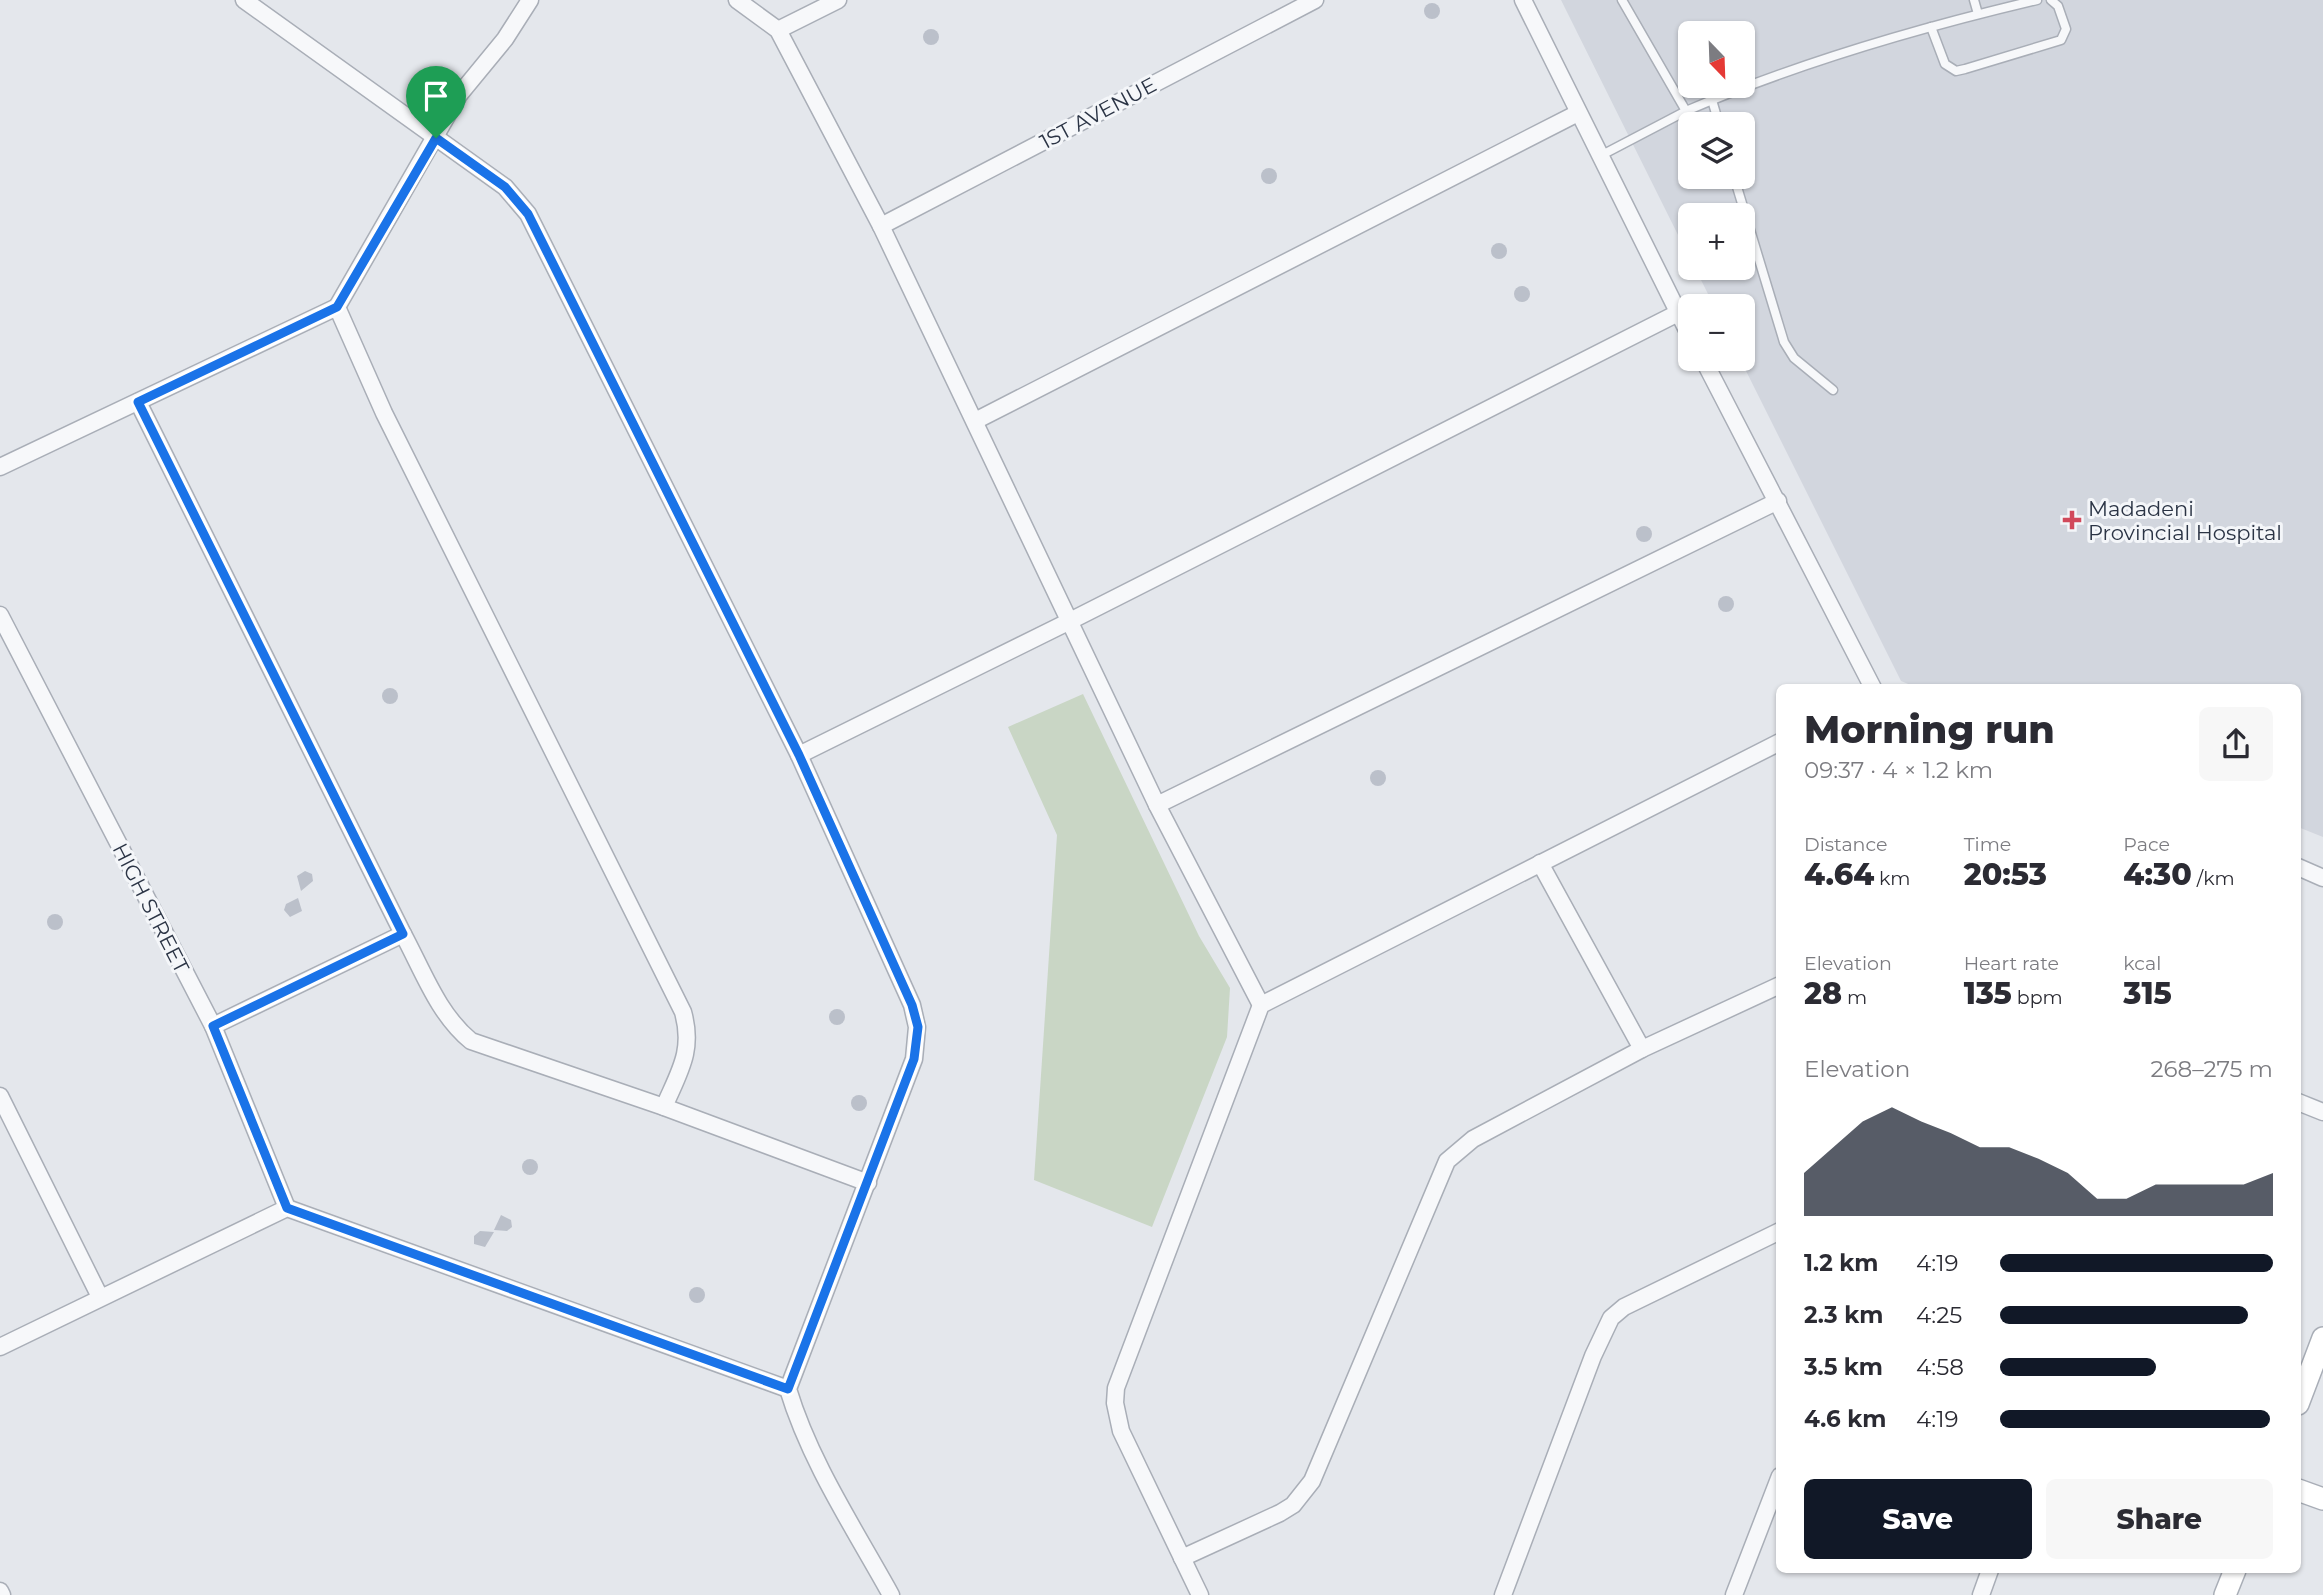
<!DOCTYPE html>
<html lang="en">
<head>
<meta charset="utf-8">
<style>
	body { margin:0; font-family:Montserrat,sans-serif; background:#f7f7f7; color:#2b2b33; height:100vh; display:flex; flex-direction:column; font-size:26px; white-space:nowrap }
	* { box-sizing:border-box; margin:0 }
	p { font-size:23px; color:#7c7c81 }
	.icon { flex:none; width:38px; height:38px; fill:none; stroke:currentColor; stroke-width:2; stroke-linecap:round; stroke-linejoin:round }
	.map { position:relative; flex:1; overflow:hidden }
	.drawer { position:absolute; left:1776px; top:684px; width:525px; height:889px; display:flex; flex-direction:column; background:#fff; border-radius:10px; box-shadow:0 2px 5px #0004 }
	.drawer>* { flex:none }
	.needle { width:46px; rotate:157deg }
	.buttons { position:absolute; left:1678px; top:21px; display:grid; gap:14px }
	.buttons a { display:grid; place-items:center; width:77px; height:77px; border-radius:10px; background:#fff; box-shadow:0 2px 5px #0004; font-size:35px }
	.pin { position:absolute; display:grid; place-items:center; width:60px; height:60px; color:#fff; margin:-72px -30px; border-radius:50% 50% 50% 0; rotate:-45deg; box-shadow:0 0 7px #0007 }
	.pin .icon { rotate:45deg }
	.round { display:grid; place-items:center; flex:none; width:74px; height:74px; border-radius:10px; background:#f7f7f7 }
	.overview { display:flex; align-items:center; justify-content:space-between; height:119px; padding:0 28px }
	h1 { font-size:38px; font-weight:800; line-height:52px }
	.figures { display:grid; grid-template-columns:repeat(3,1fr); gap:10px; height:119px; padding:7px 28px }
	.figures div { display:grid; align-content:center }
	.figures b { font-size:30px; font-weight:800 }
	.figures small { font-size:19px; font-weight:400 }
	.figures p { font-size:19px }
	.chart { height:196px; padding:14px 28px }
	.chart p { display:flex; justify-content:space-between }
	.chart svg { width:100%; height:126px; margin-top:7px; fill:#111827; opacity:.7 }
	.cta { display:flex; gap:14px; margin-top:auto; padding:14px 28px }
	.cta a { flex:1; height:80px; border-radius:10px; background:#111827; color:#fff; font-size:28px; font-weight:800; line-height:80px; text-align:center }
	.cta a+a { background:#f7f7f7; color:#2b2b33 }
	ul { padding:0 28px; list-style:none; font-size:23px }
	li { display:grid; grid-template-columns:112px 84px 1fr; align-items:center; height:52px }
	li i { height:18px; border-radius:9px; background:#111827 }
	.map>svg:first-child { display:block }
	.built { fill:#d2d6de; fill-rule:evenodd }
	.green { fill:#c9d6c5 }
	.building { fill:#bbc0ca }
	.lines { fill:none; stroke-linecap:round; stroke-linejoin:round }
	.lane-casing { stroke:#a9aeb7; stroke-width:11 }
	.street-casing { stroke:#a9aeb7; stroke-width:19 }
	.secondary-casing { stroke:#a9aeb7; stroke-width:24 }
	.lane { stroke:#f7f8fa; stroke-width:8 }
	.street { stroke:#f7f8fa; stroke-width:16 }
	.secondary { stroke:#fff; stroke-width:21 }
	.route-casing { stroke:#fff; stroke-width:14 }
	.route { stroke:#1a73e8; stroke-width:9 }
	.poi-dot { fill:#d1495b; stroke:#f4f6f9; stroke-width:2.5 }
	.labels { text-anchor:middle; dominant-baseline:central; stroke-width:6; stroke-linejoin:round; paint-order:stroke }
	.street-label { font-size:21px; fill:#2b3445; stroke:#f4f6f9 }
	.poi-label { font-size:21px; fill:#2b3445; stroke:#f4f6f9; text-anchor:start }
</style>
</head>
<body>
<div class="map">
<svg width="2323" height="1595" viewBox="0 0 2323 1595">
	<rect width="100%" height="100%" fill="#e4e7ec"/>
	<path class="built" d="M1561,0H2323V837L2298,827V688H1918L1901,681L1740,359H1743V306H1714L1695,268H1743V215H1690V259ZM1690,33H1743V86H1690ZM1690,124H1743V177H1690Z"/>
	<path class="green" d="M1083,694L1199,936L1230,988L1227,1037L1152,1227L1034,1180L1057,835L1008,727Z"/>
	<g class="building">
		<circle cx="1432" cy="11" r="8"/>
		<circle cx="931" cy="37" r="8"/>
		<circle cx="1269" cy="176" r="8"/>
		<circle cx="1499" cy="251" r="8"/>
		<circle cx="1522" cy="294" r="8"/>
		<circle cx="1644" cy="534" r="8"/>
		<circle cx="1726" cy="604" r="8"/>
		<circle cx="390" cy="696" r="8"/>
		<circle cx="1378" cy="778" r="8"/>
		<path d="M305,871L312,874L313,881L301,891L297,876Z"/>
		<path d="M298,898L302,911L290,917L284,910L286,904Z"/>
		<circle cx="55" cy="922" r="8"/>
		<circle cx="837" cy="1017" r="8"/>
		<circle cx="859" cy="1103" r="8"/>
		<circle cx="530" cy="1167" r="8"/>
		<path d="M501,1215L511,1220L512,1227L507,1231L494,1230Z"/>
		<path d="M480,1231L494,1232L485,1247L474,1244V1236Z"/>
		<circle cx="697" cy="1295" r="8"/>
	</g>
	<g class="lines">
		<defs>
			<g id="lane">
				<path d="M1622,0L1686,111C1798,63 1918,28 2037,0"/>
				<path d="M1974,0L1978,14"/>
				<path d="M1931,27L1945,64L1956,71L1965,69L2061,40L2066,29L2058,6L2051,0"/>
				<path d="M1712,100L1719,124"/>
				<path d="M1600,156L1686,111"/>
				<path d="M1734,177L1784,342L1794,358L1833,390"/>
			</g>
			<g id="street">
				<path d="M244,0L505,187L528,214L799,755L912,1005L917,1027L914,1059L788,1389C810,1462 854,1528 891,1595"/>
				<path d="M737,0L778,30L881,226L1157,805L1261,1005"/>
				<path d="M1523,0L1690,336"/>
				<path d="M778,30L838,0"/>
				<path d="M881,226L1315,0"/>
				<path d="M337,307L459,95L505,39L530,0"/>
				<path d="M1703,359L1873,688"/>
				<path d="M138,402L403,934C423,971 438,1014 471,1041L664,1107L868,1183"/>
				<path d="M975,421L1578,113"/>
				<path d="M0,467L337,307L384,413L683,1012C694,1051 679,1072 664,1107"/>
				<path d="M0,615L213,1026L287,1208"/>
				<path d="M799,755L1070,621L1678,313"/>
				<path d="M1157,805L1778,501"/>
				<path d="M1540,863L1642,1049"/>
				<path d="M2298,867L2323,878"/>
				<path d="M213,1026L403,934"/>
				<path d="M0,1096L100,1297"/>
				<path d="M2298,1102L2323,1112"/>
				<path d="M0,1347L287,1208L788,1389"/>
				<path d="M1182,1558L1280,1513L1293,1505L1312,1481L1447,1161L1473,1139L1642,1049L1780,985"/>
				<path d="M0,1591L2,1595"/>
				<path d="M1200,1595L1121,1431L1115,1403L1116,1388L1261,1005L1780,742"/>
				<path d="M1503,1595L1593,1356L1611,1318L1624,1307L1780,1231"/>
				<path d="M1734,1595L1780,1476"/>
				<path d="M1981,1595L1990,1570"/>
			</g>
			<g id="secondary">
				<path d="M2298,1404L2323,1338"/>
				<path d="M2298,1490L2323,1499"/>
				<path d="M2225,1595L2235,1570"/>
			</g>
		</defs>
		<use href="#lane" class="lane-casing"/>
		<use href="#street" class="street-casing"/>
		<use href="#secondary" class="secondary-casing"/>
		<use href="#lane" class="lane"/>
		<use href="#street" class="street"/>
		<use href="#secondary" class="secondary"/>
	</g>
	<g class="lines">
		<defs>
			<path id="route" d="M436,138L505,187L528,214L799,755L912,1005L918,1027L914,1059L788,1389L287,1208L213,1026L403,934L138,402L337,307Z"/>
		</defs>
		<use href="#route" class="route-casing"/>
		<use href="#route" class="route"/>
	</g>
	<path class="poi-dot" d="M2068.5 509.5h7v7h7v7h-7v7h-7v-7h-7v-7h7z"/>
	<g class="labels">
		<g class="street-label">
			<text transform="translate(1098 113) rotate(-28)">1ST AVENUE</text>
			<text transform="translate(151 908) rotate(63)">HIGH STREET</text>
		</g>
		<g class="poi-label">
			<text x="2088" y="508">Madadeni<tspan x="2088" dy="24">Provincial Hospital</tspan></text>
		</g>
	</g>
</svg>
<div class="buttons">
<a><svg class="needle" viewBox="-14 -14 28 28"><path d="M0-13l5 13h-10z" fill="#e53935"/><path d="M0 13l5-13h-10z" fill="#7c7c81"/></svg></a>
<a><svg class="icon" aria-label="layers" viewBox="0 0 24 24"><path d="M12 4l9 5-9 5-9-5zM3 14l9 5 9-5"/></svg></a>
<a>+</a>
<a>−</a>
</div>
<div class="pin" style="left:436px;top:138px;background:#1e9e55"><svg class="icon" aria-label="arrive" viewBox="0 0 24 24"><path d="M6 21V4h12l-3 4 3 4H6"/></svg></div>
<section class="drawer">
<div class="overview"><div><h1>Morning run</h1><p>09:37 · 4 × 1.2 km</p></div><a class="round"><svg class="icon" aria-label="share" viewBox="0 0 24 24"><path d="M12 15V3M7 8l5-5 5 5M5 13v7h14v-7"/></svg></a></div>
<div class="figures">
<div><p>Distance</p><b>4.64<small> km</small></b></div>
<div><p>Time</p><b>20:53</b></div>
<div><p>Pace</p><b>4:30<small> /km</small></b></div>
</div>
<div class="figures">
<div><p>Elevation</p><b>28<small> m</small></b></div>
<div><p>Heart rate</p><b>135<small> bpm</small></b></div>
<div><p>kcal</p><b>315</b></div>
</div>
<div class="chart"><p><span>Elevation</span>268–275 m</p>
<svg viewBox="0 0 160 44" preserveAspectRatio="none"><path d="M0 44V29L10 20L20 11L30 6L40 11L50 15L60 20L70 20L80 24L90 29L100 38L110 38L120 33L130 33L140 33L150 33L160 29V44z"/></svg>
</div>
<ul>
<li><b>1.2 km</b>4:19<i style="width:100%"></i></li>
<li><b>2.3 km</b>4:25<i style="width:91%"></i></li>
<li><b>3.5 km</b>4:58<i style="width:57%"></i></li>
<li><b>4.6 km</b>4:19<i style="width:99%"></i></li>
</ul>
<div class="cta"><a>Save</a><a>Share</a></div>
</section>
</div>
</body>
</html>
